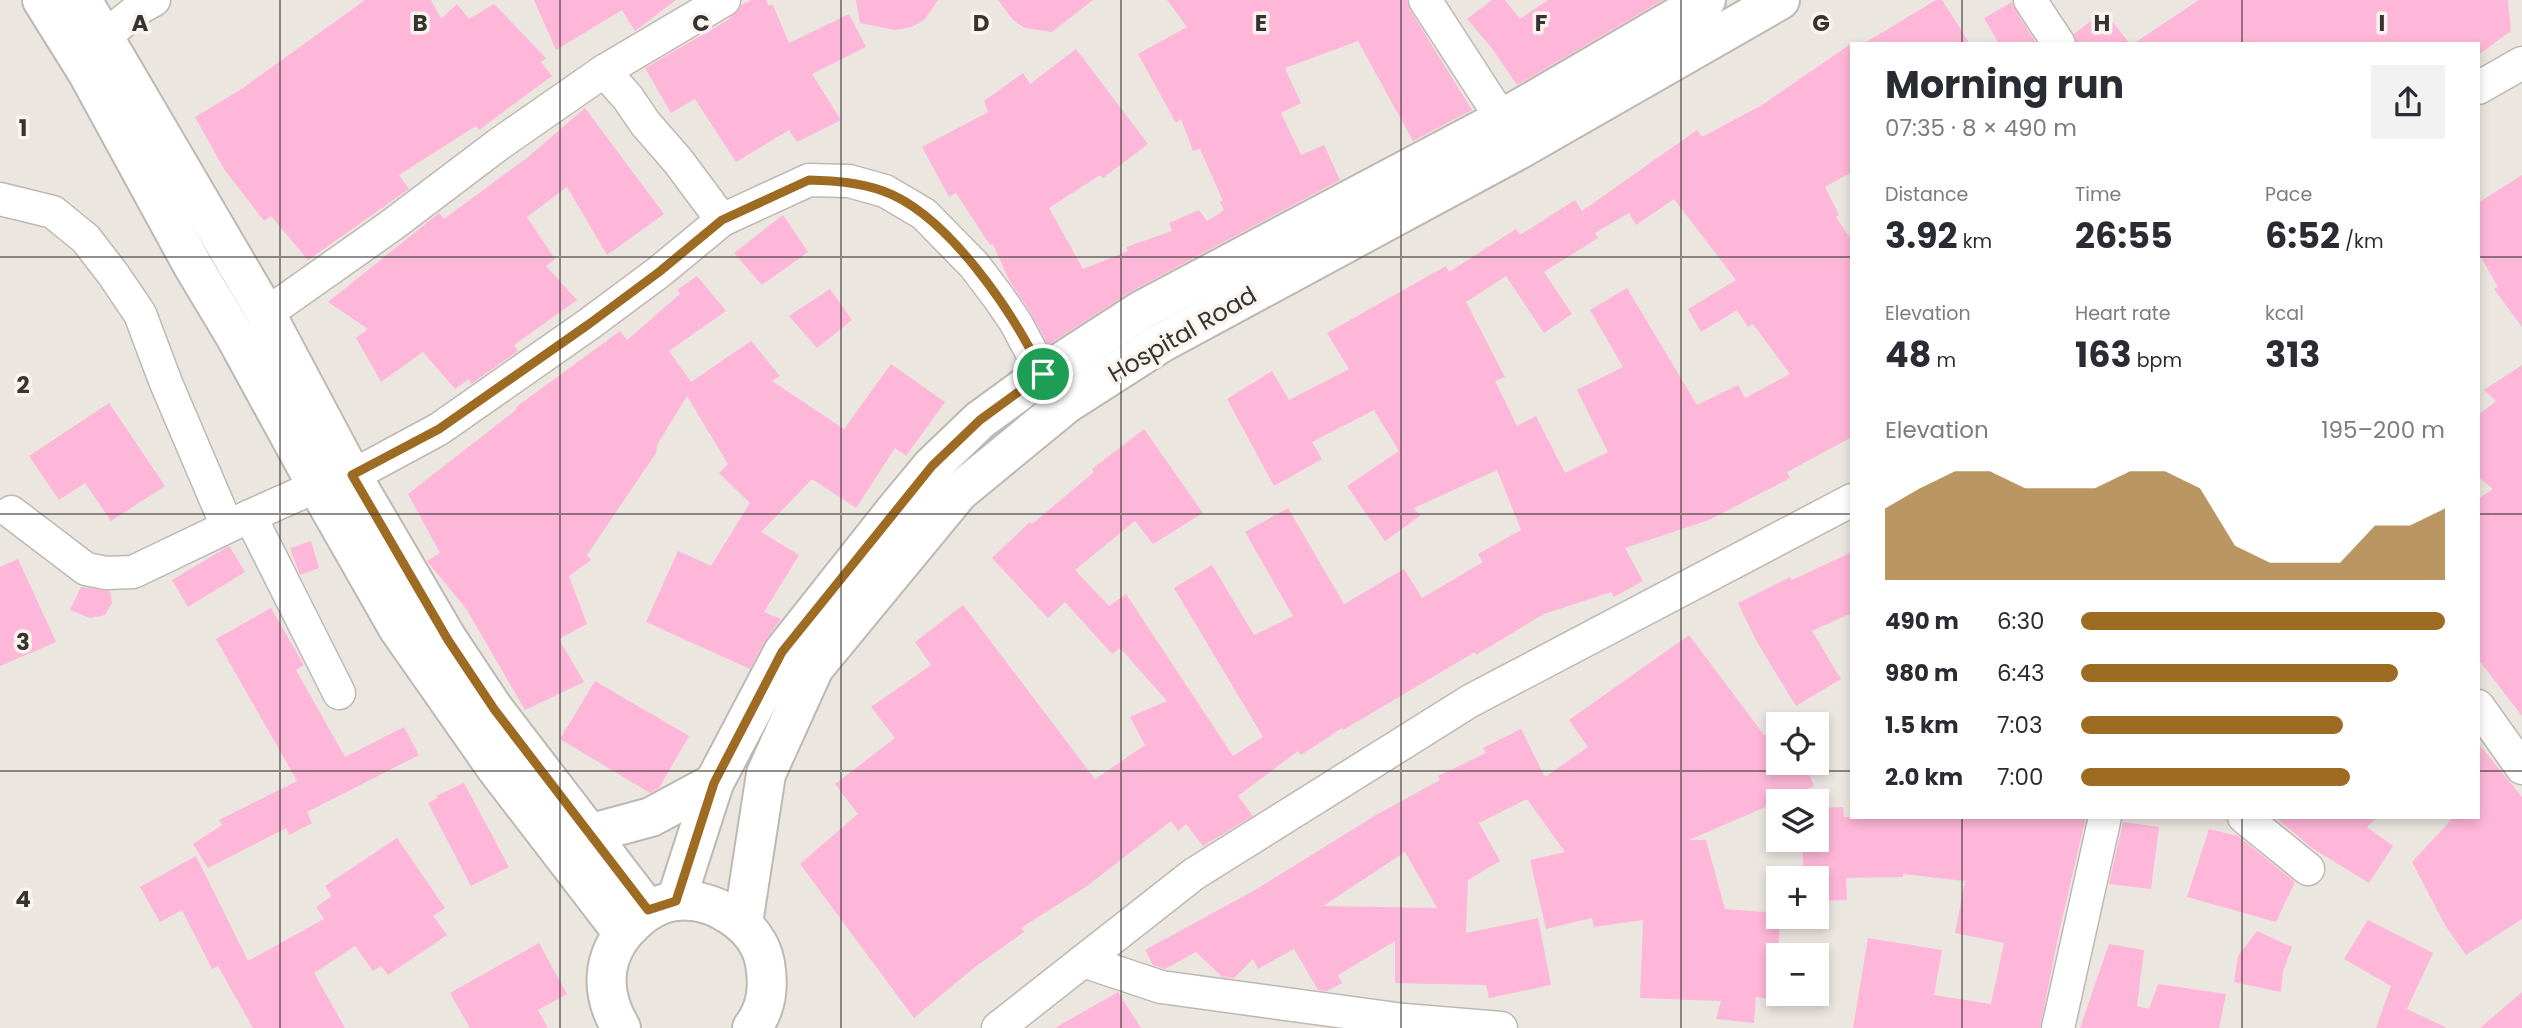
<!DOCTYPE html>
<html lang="en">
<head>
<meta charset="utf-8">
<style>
	body { margin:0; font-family:Poppins,sans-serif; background:#f2f2f3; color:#2b2b33; height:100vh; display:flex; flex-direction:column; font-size:26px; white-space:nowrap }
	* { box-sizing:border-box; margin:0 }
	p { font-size:23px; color:#7c7c81 }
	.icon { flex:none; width:38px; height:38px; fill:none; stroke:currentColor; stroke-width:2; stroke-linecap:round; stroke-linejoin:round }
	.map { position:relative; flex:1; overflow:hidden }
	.drawer { position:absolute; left:1850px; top:42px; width:630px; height:777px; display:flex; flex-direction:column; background:#fff; border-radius:0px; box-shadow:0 4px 10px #0003 }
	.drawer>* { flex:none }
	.controls { position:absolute; left:1766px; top:712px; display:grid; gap:14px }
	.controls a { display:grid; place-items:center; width:63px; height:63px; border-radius:0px; background:#fff; box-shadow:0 4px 10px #0003; font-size:35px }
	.pin { position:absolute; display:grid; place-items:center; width:60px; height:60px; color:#fff; margin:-30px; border:4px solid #fff; border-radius:50%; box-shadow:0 2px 7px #0007 }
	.round { display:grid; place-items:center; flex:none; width:74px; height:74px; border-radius:0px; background:#f2f2f3 }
	.overview { display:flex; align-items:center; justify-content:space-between; height:119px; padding:0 35px }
	h1 { font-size:38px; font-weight:700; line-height:52px }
	.metrics { display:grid; grid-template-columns:repeat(3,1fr); gap:10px; height:119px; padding:7px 35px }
	.metrics div { display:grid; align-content:center }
	.metrics b { font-size:35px; font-weight:700 }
	.metrics small { font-size:19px; font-weight:400 }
	.metrics p { font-size:19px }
	.chart { height:196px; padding:14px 35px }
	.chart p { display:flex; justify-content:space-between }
	.chart svg { width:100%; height:126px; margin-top:7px; fill:#9e6b22; opacity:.7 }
	ul { padding:0 35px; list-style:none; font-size:23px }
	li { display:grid; grid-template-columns:112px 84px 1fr; align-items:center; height:52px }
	li i { height:18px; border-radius:9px; background:#9e6b22 }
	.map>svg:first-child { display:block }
	.building { fill:#feb7d8; fill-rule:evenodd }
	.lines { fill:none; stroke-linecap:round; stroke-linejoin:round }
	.minor-casing { stroke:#beb8b3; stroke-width:35 }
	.tertiary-casing { stroke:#beb8b3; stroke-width:42 }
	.secondary-casing { stroke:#beb8b3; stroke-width:42 }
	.minor { stroke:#fff; stroke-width:32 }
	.tertiary { stroke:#fff; stroke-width:38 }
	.secondary { stroke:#fff; stroke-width:38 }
	.route-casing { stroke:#fff; stroke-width:14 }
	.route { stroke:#9e6b22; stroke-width:9 }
	.grid { fill:none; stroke:#363432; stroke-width:2; stroke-opacity:0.55 }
	.labels { text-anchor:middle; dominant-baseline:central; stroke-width:7; stroke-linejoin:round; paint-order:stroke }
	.street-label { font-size:24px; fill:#363432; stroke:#faf3ee }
	.grid-label { font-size:23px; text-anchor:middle; font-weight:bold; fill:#363432; stroke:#faf3ee; stroke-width:7; stroke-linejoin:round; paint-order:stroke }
</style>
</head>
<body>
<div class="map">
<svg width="2522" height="1028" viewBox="0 0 2522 1028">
	<rect width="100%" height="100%" fill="#ece6e1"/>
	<g class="building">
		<path d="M365,0H431L441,19L457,4L469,19L494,4L546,58L541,62L552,76L479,130L476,126L399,175L409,189L308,260L271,216L264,221L224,169L195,117L243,88Z"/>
		<path d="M534,0H676L635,31L622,10L556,50Z"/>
		<path d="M752,0H766L768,5H773L789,43L849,14L866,47L812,74L841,120L797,142L789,130L736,162L695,99L671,113L645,68L728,20L741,5Z"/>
		<path d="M856,0H938L925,19L912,27L895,30L860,23Z"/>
		<path d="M998,0H1093L1052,32L1025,28L1013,20Z"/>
		<path d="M1167,0H1407L1410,10L1472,110L1413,141L1358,41L1285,68L1301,103L1281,113L1301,155L1324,145L1340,180L1132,291L1048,345L1031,313L1009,280L993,244L990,245L956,193L949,197L922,147L988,112L984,101L1023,73L1030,84L1076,49L1148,144L1103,178L1100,175L1049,208L1083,269L1128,251L1126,247L1172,231L1169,223L1199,210L1207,221L1224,210L1220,202L1223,201L1200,149L1193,151L1181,119L1176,123L1138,54L1187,27Z"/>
		<path d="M1492,0H1505L1520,19L1548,0H1663L1517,85L1491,47L1467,19Z"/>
		<path d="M1936,0H1942L1970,44H1863Z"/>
		<path d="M2199,0H2508L2511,31L2478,55V44H2133Z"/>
		<path d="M2012,2L2015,10L2037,44H1999L1984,18Z"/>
		<path d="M2104,11L2130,44H2077L2074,34Z"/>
		<path d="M1852,43V172L1825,187L1839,215L1836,217L1852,241V437L1787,472L1790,478L1709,520L1625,548L1643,581L1614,597L1611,592L1544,614L1476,655L1475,652L1343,730L1342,728L1301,755L1298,751L1238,796L1253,816L1203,846L1186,824L1178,831L1171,821L1087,886L1021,928L1024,932L975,967L914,1018L800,864L858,814L835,784L895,738L871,707L931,665L915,642L963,605L1095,779L1145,745L1130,717L1167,701L1120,648L1112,654L1065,602L1048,618L992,558L1030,522L1032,524L1094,472L1092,469L1144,429L1203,513L1153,544L1135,521L1075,570L1109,606L1126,594L1233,756L1263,737L1174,588L1212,565L1254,635L1293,616L1245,532L1288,508L1344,604L1404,569L1422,598L1483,562L1478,554L1521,530L1497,470L1414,508L1420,516L1385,541L1347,486L1399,451L1374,410L1312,442L1322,459L1274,486L1227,399L1272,371L1289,400L1349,369L1327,333L1446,266L1449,272L1516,229L1520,235L1575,200L1582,211L1697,130L1702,137L1762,105ZM1674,199L1736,280L1688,309L1701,332L1737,310L1748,327L1753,324L1790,374L1745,398L1738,385L1697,405L1627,288L1590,310L1623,367L1577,390L1608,452L1565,473L1536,416L1517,426L1495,381L1505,377L1466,302L1506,276L1544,333L1572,314L1544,272L1598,238L1595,233L1629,213L1636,225Z"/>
		<path d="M585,108L664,214L607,255L567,187L527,217L555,259L546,266L577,300L514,345L518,351L471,384L469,379L455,389L423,352L381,382L356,338L368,329L328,302L439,213L444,219L528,157Z"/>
		<path d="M2522,175V327L2494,289L2498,287L2478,252V203Z"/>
		<path d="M783,215L808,252L762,285L734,253Z"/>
		<path d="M697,276L726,311L669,351L691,382L751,341L780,376L772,381L844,429L891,364L945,402L906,456L895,448L856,508L812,479L761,532L799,555L764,612L781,619L764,642L750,669L646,622L678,551L711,566L750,503L719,473L728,464L687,396L657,445L656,453L587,555L591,560L569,576L587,624L559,639L584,682L525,710L467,610L427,561L440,553L408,494L517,409L516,407L620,331L627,340L680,294L677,290Z"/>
		<path d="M830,289L852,320L817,348L789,316Z"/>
		<path d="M2522,365V716L2478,659V499L2493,489L2478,477V415L2496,401L2484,390Z"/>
		<path d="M109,403L165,486L111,521L85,483L59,500L29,456Z"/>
		<path d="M311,541L319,568L300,575L290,548Z"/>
		<path d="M229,546L245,572L188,607L172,580Z"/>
		<path d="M1852,552V613L1812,631L1841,679L1796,706L1757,642L1738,603L1790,577L1792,580Z"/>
		<path d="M18,559L56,642L0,666V567Z"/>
		<path d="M81,587L110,591L112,603L105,615L90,618L70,610Z"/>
		<path d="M271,608L304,665L296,670L345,757L404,727L419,755L307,812L312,823L289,835L286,828L208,868L193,844L222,825L219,820L297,781L216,639Z"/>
		<path d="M1689,635L1764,735L1778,729V763H1804L1814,786L1689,840H1706L1725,909L1778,913V917H1781L1772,999L1756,997L1754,1023L1716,1019L1721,1001L1640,998L1643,920L1594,927L1592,918L1546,929L1530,860L1565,852L1527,799L1479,823L1500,861L1468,880L1466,933L1538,918L1551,985L1489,998L1486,985L1395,983V941L1338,975L1342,983L1327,991L1318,990L1294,949L1258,969L1253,959L1234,978L1222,977L1196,952L1165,969L1153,965L1145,950L1255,890L1376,815L1440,780L1438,776L1486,753L1483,748L1521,729L1545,777L1588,747L1569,720ZM1405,852L1437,908L1323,906Z"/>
		<path d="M595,681L689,736L659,788L650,793L560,739Z"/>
		<path d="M2478,743L2522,797V919L2466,955L2445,925L2412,862L2454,817H2478Z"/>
		<path d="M464,783L509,867L471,886L428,803L438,798L436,796Z"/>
		<path d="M1843,807L1844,817H2086L2059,932L2040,1028H1853L1868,938L1942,950L1934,995L1991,1004L2004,943L1955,933L1965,881L1903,874V877L1846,878L1847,900L1816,901V878H1804L1802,840H1816V808Z"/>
		<path d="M2275,817H2377L2367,827L2393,846L2369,883L2312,848Z"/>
		<path d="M2123,822L2159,827L2151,889L2109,884Z"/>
		<path d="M2209,829L2238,836L2295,882L2276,922L2187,897Z"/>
		<path d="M397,838L445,908L433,916L447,935L388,975L381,966L373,971L355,946L314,973L345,1028H253L218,966L212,969L182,910L160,922L140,887L196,856L248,961L324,919L316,907L332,896L325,886Z"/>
		<path d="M2368,920L2433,953L2407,1009L2447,1028H2376L2391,986L2344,959Z"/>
		<path d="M2257,931L2292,947L2283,971L2281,992L2234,982L2238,956Z"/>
		<path d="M539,943L567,994L538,1010L548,1028H470L450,993Z"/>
		<path d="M2109,944L2144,950L2137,1006L2149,1009L2158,984L2226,994L2219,1028H2080Z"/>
		<path d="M1118,992L1141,1028H1055Z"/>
		<path d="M2522,992V1028H2480Z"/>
	</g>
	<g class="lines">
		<defs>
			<g id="minor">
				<path d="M1425,0L1502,119"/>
				<path d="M2030,0L2059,44"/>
				<path d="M105,36L141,7L154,0"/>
				<path d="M604,71L628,98L645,123L678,161L722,220"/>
				<path d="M2478,88L2522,63"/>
				<path d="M0,199L53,212L86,239L113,274L140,314L166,383L227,526"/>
				<path d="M266,314L392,225L499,144L604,71L724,0"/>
				<path d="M352,476L439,429L589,324L659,272L722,220L809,180L849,181L885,191L924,214L974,265L999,298L1016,323L1043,374"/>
				<path d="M11,512L86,569L106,573L133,572L250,516L317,486"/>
				<path d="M250,516L339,693"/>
				<path d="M2478,706L2522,768"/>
				<path d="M2244,817L2308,869"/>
				<path d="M1083,961L1161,987L1404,1020L1501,1028"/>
				<path d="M998,1028L1194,874L1470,701L1852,500"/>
				<path d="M2058,1028L2105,817"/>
			</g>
			<g id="tertiary">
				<path d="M676,901L714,783L783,652L893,513L932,466L980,420L1043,374L1142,310L1502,119L1706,0"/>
				<path d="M743,923L766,774L814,668L959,492L1066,404L1161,343L1520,149L1780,0"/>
			</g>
			<g id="secondary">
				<path d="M42,0L87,72L193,266L235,336L317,486L398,628L496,768L622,932"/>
				<path d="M82,0L266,314L352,476L448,640L494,709L648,910"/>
				<path d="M592,833L651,817L714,783"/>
				<path d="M621,1028C597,988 603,948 638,919C648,910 663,902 676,901C714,897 758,925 765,963C769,987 767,1008 752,1028"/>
			</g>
		</defs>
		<use href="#minor" class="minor-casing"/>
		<use href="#tertiary" class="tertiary-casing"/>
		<use href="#secondary" class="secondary-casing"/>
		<use href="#minor" class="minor"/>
		<use href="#tertiary" class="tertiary"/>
		<use href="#secondary" class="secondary"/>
	</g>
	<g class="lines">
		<defs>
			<path id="route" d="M809,180C835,181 858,182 883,191C948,214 1014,314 1043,374L980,420L932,466L782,652L714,783L676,901L648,910L494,709L448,640L352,475L439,429L589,324L659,272L722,220Z"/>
		</defs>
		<use href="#route" class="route-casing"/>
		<use href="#route" class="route"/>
	</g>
	<path class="grid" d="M280,0V1028M560,0V1028M841,0V1028M1121,0V1028M1401,0V1028M1681,0V1028M1962,0V44M2242,0V44M0,257H1852M2478,257H2522M0,514H1852M2478,514H2522M0,771H1852M2478,771H2522M1962,817V1028M2242,817V1028"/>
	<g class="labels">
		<g class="street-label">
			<text transform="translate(1182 334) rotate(-30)">Hospital Road</text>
		</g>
	</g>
	<g class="grid-label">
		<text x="140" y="31">A</text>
		<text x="420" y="31">B</text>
		<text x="701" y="31">C</text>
		<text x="981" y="31">D</text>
		<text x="1261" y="31">E</text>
		<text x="1541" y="31">F</text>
		<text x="1821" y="31">G</text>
		<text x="2102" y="31">H</text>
		<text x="2382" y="31">I</text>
		<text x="23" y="136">1</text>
		<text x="23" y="393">2</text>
		<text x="23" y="650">3</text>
		<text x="23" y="907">4</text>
	</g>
</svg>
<div class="controls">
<a><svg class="icon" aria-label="locate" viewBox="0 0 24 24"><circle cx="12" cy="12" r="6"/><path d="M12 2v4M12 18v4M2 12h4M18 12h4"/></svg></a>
<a><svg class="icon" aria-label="layers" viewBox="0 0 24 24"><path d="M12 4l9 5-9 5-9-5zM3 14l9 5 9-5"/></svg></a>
<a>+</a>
<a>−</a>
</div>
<div class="pin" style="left:1043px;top:374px;background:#1e9e55"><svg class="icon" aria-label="arrive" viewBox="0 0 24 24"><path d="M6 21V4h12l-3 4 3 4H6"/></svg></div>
<section class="drawer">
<div class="overview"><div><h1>Morning run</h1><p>07:35 · 8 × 490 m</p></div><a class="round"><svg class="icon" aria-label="share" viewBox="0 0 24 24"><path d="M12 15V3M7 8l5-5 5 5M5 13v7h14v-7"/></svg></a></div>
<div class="metrics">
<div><p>Distance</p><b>3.92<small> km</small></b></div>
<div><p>Time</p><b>26:55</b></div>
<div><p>Pace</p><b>6:52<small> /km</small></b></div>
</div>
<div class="metrics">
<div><p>Elevation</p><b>48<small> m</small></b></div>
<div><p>Heart rate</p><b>163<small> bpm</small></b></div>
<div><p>kcal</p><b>313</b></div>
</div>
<div class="chart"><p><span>Elevation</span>195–200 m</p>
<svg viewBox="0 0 160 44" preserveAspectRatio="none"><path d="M0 44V19L10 12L20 6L30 6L40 12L50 12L60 12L70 6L80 6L90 12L100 32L110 38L120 38L130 38L140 25L150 25L160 19V44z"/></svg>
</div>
<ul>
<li><b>490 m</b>6:30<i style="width:100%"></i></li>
<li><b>980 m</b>6:43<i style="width:87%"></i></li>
<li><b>1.5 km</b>7:03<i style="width:72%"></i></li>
<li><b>2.0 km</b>7:00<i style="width:74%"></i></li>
</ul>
</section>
</div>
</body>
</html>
